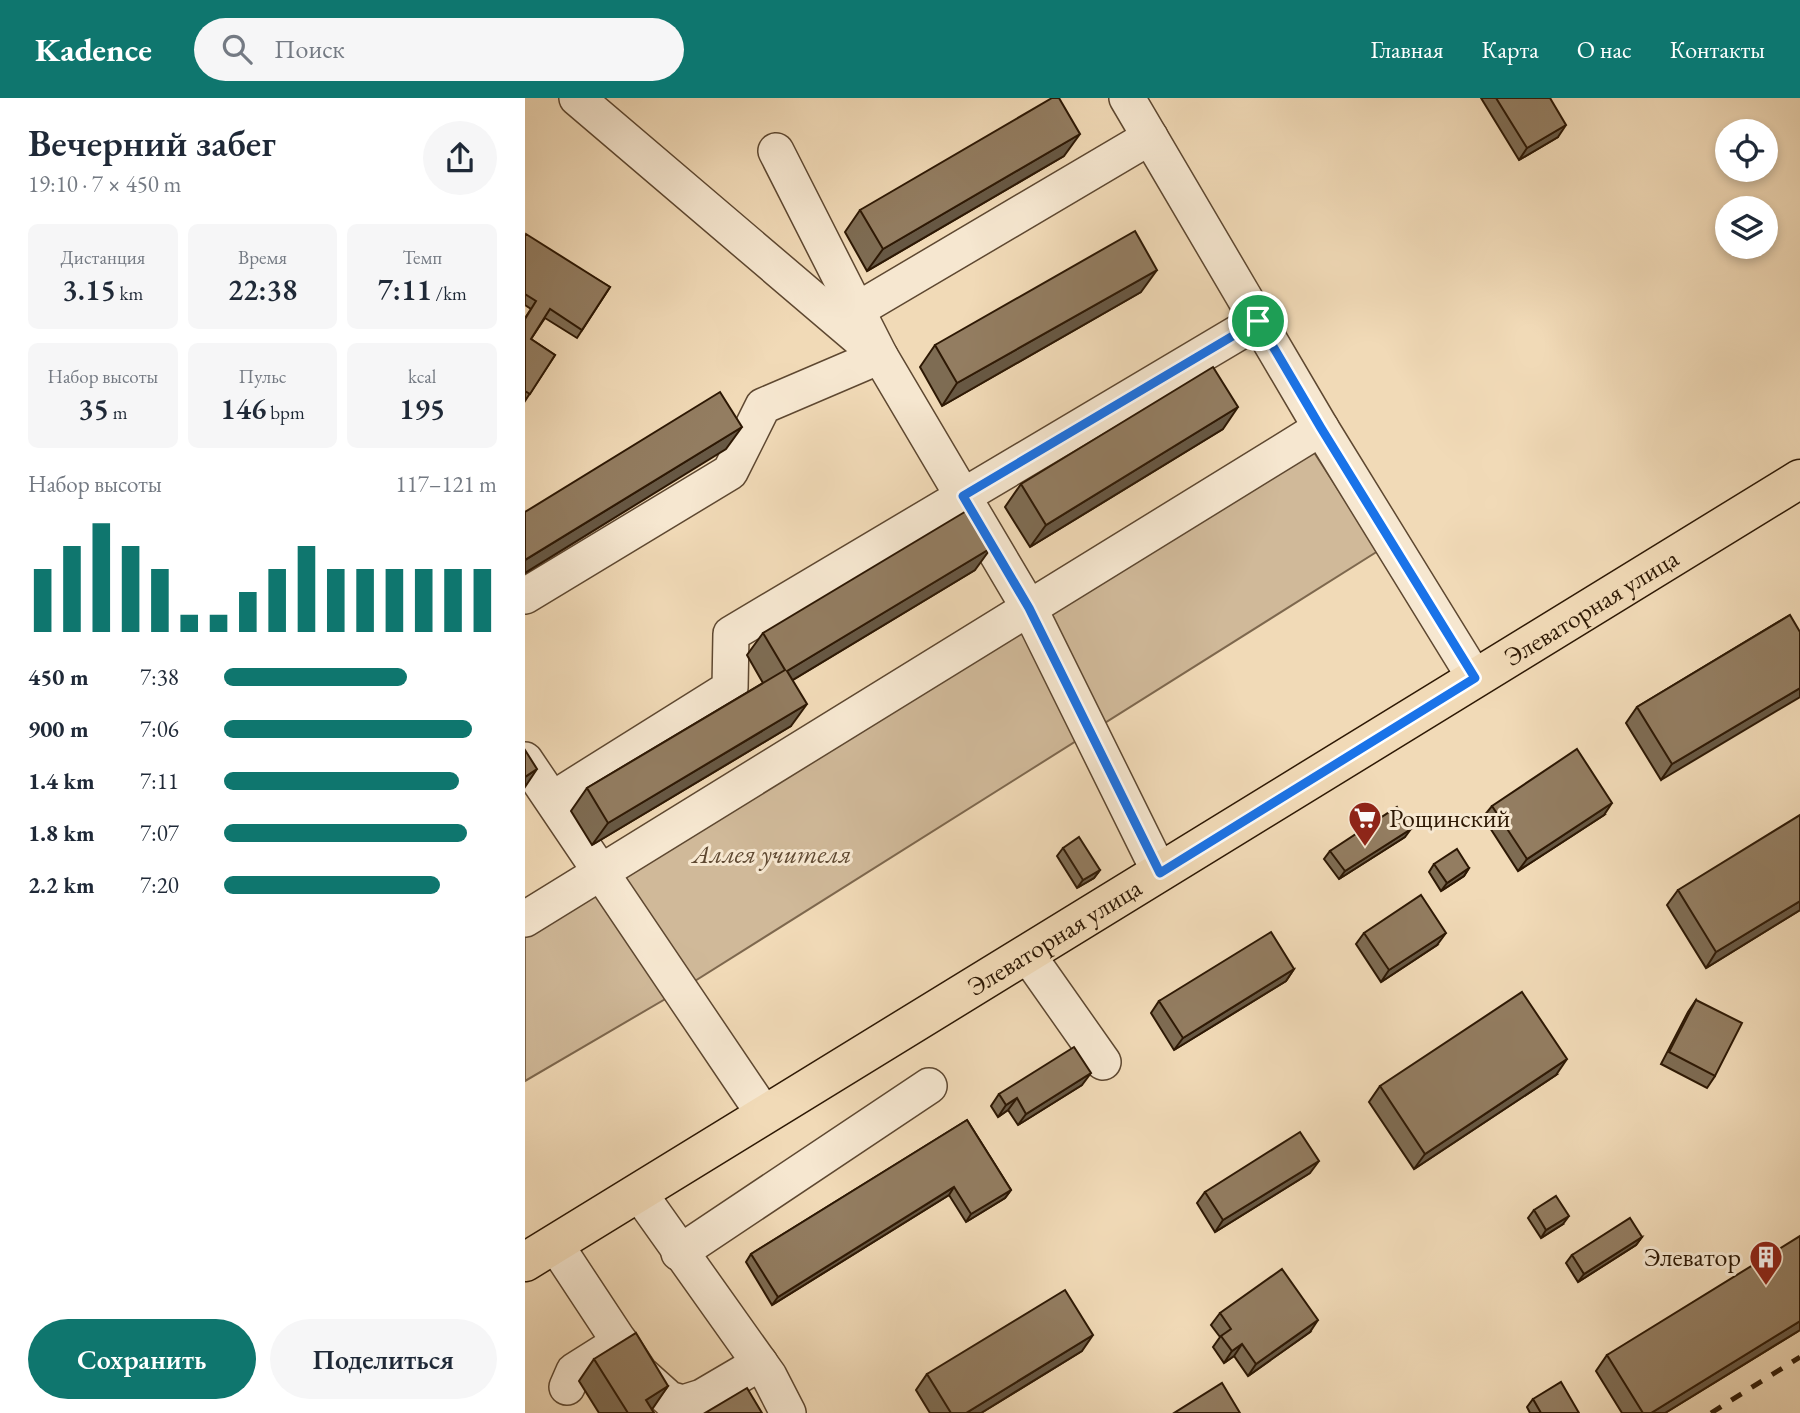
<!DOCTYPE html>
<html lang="ru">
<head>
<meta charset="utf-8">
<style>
	body { margin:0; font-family:"EB Garamond",serif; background:#f6f6f7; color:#1f2937; height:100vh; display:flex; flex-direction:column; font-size:26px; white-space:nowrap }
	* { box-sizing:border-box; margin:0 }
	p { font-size:23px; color:#747a83 }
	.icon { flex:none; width:38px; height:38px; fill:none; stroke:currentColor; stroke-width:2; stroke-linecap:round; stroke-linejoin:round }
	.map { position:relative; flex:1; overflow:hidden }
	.panel { display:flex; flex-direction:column; background:#fff; width:525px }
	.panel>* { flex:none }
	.tools { position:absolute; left:1190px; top:21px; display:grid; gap:14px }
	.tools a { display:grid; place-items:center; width:63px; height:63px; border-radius:50%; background:#fff; box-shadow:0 4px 10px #0003; font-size:35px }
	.pin { position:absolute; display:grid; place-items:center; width:60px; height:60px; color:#fff; margin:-30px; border:4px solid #fff; border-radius:50%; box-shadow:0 2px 7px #0007 }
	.round { display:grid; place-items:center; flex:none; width:74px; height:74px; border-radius:37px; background:#f6f6f7 }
	.summary { display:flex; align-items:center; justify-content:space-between; height:119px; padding:0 28px }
	h1 { font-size:38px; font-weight:600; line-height:52px }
	.metrics { display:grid; grid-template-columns:repeat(3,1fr); gap:10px; height:119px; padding:7px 28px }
	.metrics div { display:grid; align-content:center; border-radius:10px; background:#f6f6f7; text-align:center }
	.metrics b { font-size:30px; font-weight:600 }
	.metrics small { font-size:19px; font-weight:400 }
	.metrics p { font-size:19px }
	.chart { height:196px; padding:14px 28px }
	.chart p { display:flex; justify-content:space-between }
	.chart svg { width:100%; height:126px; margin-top:7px; stroke:#0f766e; stroke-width:6 }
	.action { display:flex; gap:14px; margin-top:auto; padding:14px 28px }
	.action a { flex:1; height:80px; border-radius:42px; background:#0f766e; color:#fff; font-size:28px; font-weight:600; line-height:80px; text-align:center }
	.action a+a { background:#f6f6f7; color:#1f2937 }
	ul { padding:0 28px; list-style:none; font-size:23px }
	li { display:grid; grid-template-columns:112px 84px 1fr; align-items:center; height:52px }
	li i { height:18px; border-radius:9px; background:#0f766e }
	header { display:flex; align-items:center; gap:42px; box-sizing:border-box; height:98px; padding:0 35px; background:#0f766e; color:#fff }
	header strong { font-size:33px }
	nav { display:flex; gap:38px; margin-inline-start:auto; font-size:24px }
	.search { width:490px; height:63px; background:#f6f6f7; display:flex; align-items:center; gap:18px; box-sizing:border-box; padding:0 24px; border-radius:38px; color:#747a83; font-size:26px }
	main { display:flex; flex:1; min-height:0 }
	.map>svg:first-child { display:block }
	.green { fill:#d0b999; stroke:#7e684e; stroke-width:2 }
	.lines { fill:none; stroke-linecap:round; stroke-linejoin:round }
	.minor-casing { stroke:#5e4831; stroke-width:38 }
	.major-casing { stroke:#2d1804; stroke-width:41 }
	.minor { stroke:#f6e7d0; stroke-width:35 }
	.major { stroke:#f1dab7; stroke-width:38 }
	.rail { stroke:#2d1804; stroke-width:5; stroke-dasharray:12 12; stroke-linecap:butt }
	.wall { fill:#7e6c53; stroke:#2d1804; stroke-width:2 }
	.shaded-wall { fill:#675844; stroke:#2d1804; stroke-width:2 }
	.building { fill:#937d61; stroke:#2d1804; stroke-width:2 }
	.route-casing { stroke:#fff; stroke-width:14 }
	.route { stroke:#1a73e8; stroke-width:9 }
	.labels { text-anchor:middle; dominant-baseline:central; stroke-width:6; stroke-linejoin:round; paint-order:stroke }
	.street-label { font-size:26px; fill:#2d1804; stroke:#f6e7d0 }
	.poi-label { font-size:26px; fill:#2d1804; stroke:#f6e7d0; text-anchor:start }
	.park-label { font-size:26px; font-style:italic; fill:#5e4831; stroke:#f6e7d0 }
</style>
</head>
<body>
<header>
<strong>Kadence</strong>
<div class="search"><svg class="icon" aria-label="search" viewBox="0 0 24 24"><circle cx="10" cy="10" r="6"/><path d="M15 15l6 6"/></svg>Поиск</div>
<nav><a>Главная</a><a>Карта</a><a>О нас</a><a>Контакты</a></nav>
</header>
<main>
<section class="panel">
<div class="summary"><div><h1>Вечерний забег</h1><p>19:10 · 7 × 450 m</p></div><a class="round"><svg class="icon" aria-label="share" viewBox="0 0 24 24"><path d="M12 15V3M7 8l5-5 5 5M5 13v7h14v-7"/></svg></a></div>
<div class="metrics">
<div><p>Дистанция</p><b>3.15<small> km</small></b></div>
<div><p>Время</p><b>22:38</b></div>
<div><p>Темп</p><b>7:11<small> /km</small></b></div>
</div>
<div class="metrics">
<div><p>Набор высоты</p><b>35<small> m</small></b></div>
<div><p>Пульс</p><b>146<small> bpm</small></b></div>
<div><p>kcal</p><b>195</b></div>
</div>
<div class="chart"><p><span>Набор высоты</span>117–121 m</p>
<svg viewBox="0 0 160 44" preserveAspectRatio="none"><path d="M5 44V22M15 44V14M25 44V6M35 44V14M45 44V22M55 44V38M65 44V38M75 44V30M85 44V22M95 44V14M105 44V22M115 44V22M125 44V22M135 44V22M145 44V22M155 44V22"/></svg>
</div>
<ul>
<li><b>450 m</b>7:38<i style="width:67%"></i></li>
<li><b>900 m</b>7:06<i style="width:91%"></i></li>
<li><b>1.4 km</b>7:11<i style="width:86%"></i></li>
<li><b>1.8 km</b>7:07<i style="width:89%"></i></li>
<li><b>2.2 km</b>7:20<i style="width:79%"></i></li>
</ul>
<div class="action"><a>Сохранить</a><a>Поделиться</a></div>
</section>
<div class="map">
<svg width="1275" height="1315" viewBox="0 0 1275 1315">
	<rect width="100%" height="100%" fill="#f1dab7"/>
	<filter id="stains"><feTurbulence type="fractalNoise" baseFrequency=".00286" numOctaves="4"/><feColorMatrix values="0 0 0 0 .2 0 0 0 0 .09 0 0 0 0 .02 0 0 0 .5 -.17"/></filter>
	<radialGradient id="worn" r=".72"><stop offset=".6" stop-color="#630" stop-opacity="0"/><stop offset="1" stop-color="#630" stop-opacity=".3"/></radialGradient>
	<path class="green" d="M783,345L853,453L154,893L0,983V838Z"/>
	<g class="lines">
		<defs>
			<g id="minor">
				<path d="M52,0L343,248"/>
				<path d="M602,0L796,330L950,580"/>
				<path d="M251,53L355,258L504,510L635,775"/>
				<path d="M332,212L625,39"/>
				<path d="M0,498L205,374L238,308L355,258"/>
				<path d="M0,662L239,1016"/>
				<path d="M28,701L205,590L206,536L733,223"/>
				<path d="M0,821L796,330"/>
				<path d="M502,856L578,964"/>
				<path d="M114,1095L244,1278L263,1315"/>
				<path d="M30,1146L115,1275L144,1301L158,1305L177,1299L235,1265"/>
				<path d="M154,1155L404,988"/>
				<path d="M42,1289L49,1273L95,1244"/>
			</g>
			<g id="major">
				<path id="s1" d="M0,1164L1275,381"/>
			</g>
		</defs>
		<use href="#minor" class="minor-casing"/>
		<use href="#major" class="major-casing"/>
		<use href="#minor" class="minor"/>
		<use href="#major" class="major"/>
		<path class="rail" d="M1186,1315L1275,1259"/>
	</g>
	<g class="wall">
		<path d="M956,0H1025L1033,39L994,62Z"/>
		<path d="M539,58L342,173L320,134L335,112Z"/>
		<path d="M0,138L85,189L52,240L20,220L6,241L30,257L0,303V220L6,211L0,207Z"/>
		<path d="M616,194L417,308L395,269L410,247Z"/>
		<path d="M698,331L505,449L480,409L496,386Z"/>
		<path d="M450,472L268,582L266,628L67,747L46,713L62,690L238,585L222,557L238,535Z"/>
		<path d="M1265,517L1136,682L1101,625L1112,609Z"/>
		<path d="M967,708L1079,717L993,773L958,719Z"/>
		<path d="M880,739L814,781L799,761L805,753Z"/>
		<path d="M538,750L575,772L569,780L552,790L532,758Z"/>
		<path d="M909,766L944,770L939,778L916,793L904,774Z"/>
		<path d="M1153,792L1275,812L1181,870L1142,807Z"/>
		<path d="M839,835L912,847L856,884L831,846Z"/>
		<path d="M769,871L761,883L649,952L626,915L634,903Z"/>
		<path d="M1171,902L1190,978L1182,990L1136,966L1163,914Z"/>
		<path d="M1031,977L889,1071L844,1004L855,988Z"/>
		<path d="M557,987L493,1027L483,1012L473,1019L466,1008L474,996Z"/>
		<path d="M442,1022L486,1092L480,1100L441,1124L424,1097L247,1207L221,1164L226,1156Z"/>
		<path d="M785,1075L690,1134L672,1105L680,1094Z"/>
		<path d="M1009,1112L1038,1126L1016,1140L1003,1120Z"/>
		<path d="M1117,1139L1111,1147L1053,1184L1041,1165L1047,1157Z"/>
		<path d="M695,1215L785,1234L723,1278L709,1258L699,1265L688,1249L695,1239L686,1227Z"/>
		<path d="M1275,1232L1140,1315H1097L1071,1273L1082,1257Z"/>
		<path d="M557,1253L456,1315H405L391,1292L402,1276Z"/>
		<path d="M69,1261L143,1288L126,1311L129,1315H74L54,1283Z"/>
		<path d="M1008,1301L1054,1315H1005L1002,1309Z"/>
	</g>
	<g class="shaded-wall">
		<path d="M1041,27L1033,39L994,62L1002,50Z"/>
		<path d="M555,36L539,58L342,173L358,151Z"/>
		<path d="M632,172L616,194L417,308L432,285Z"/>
		<path d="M713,309L698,331L505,449L521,427Z"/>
		<path d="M217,329L201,351L0,475V462Z"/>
		<path d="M466,450L450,472L246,595L262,573Z"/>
		<path d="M1275,590V599L1136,682L1147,666Z"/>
		<path d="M282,606L266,628L67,747L83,725Z"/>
		<path d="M12,671L0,689V679Z"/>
		<path d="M1087,705L1079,717L993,773L1002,761Z"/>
		<path d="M886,731L880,739L814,781L820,773Z"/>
		<path d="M944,770L939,778L916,793L922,785Z"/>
		<path d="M575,772L569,780L552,790L558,782Z"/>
		<path d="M1275,803V812L1181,870L1191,854Z"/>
		<path d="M921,835L912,847L856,884L864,872Z"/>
		<path d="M769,871L761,883L649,952L658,940Z"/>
		<path d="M1042,961L1031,977L889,1071L900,1056Z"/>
		<path d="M566,975L557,987L493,1027L501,1016Z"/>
		<path d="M492,1000L483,1012L473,1019L481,1007Z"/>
		<path d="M794,1063L785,1075L690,1134L698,1122Z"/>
		<path d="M429,1089L424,1097L247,1207L253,1199Z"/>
		<path d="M486,1092L480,1100L441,1124L446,1116Z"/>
		<path d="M1044,1118L1038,1126L1016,1140L1021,1132Z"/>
		<path d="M1117,1139L1111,1147L1053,1184L1059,1176Z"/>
		<path d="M793,1222L785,1234L723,1278L731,1266Z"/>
		<path d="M1275,1223V1232L1140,1315H1126Z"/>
		<path d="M568,1237L557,1253L456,1315H441Z"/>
		<path d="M717,1246L709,1258L699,1265L707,1253Z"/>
		<path d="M143,1288L128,1310L120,1315L121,1302Z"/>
	</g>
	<g class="building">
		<path d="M527,0H534L555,36L358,151L335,112Z"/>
		<path d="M971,0H1025L1041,27L1002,50Z"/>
		<path d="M610,133L632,172L432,285L410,247Z"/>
		<path d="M1,136L85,189L57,232L25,211L6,241L30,257L5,296L0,293V221L11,203L0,196V138Z"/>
		<path d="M688,269L713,309L521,427L496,386Z"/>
		<path d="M195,294L217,329L0,462V414Z"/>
		<path d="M443,412L466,450L262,573L282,606L83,725L62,690L260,572L238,535Z"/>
		<path d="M1265,517L1275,534V590L1147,666L1112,609Z"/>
		<path d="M1052,651L1087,705L1002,761L967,708Z"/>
		<path d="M0,652L12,671L0,679Z"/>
		<path d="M872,709L886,731L820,773L805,753Z"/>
		<path d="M1275,717V803L1191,854L1153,792Z"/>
		<path d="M554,739L575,772L558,782L538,750Z"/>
		<path d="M932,751L944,770L922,785L909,766Z"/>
		<path d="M896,797L921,835L864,872L839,835Z"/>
		<path d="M746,834L769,871L658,940L634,903Z"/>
		<path d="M997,894L1042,961L900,1056L855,988Z"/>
		<path d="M1171,902L1217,925L1190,978L1144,954Z"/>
		<path d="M549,949L566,975L501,1016L492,1000L481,1007L474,996Z"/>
		<path d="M442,1022L486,1092L446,1116L429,1089L253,1199L226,1156Z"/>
		<path d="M775,1034L794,1063L698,1122L680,1094Z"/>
		<path d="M1031,1098L1044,1118L1021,1132L1009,1112Z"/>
		<path d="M1105,1120L1117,1139L1059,1176L1047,1157Z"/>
		<path d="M1275,1138V1223L1126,1315H1118L1082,1257Z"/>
		<path d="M757,1171L793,1222L731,1266L717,1246L707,1253L696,1238L706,1231L695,1215Z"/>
		<path d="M540,1192L568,1237L441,1315H426L402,1276Z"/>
		<path d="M111,1235L143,1288L121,1302L129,1315H103L69,1261Z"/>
		<path d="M1036,1284L1054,1315H1016L1008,1301Z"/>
		<path d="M697,1285L715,1315H649Z"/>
		<path d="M222,1290L237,1315H180Z"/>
	</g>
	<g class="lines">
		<defs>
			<path id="route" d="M733,223L796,330L950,580L635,775L504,510L438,398Z"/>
		</defs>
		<use href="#route" class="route-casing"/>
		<use href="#route" class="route"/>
	</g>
	<defs>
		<symbol id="supermarket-pin" viewBox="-11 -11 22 30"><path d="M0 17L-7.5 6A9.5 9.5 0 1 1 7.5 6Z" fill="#8f2418" stroke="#f6e7d0"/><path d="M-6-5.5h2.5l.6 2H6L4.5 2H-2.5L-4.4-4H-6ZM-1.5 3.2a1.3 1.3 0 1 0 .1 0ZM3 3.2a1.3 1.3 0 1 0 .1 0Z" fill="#fff"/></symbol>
		<symbol id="building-pin" viewBox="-11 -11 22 30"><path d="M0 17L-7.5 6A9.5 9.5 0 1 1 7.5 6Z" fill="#8f2418" stroke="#f6e7d0"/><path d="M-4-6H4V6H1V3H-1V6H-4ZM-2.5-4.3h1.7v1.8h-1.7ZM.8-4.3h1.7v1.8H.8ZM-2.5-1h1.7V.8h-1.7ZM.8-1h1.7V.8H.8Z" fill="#fff"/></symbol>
	</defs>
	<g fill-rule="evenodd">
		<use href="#supermarket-pin" x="821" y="701" width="38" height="52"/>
		<use href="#building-pin" x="1222" y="1140" width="38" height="52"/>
	</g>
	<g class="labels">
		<g class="street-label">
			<text stroke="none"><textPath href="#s1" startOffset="1251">Элеваторная улица</textPath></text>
			<text stroke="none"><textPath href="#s1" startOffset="621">Элеваторная улица</textPath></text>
		</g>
		<g class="poi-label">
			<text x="864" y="720">Рощинский</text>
			<text x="1216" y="1159" text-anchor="end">Элеватор</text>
		</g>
		<g class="park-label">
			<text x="247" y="756">Аллея учителя</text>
		</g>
	</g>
	<rect width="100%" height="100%" filter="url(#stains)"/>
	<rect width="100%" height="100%" fill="url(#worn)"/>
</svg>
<div class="tools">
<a><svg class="icon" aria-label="locate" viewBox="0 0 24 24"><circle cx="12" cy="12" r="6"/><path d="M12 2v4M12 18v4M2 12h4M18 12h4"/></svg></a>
<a><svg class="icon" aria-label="layers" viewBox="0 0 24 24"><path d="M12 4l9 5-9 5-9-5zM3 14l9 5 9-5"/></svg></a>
</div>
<div class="pin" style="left:733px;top:223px;background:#1e9e55"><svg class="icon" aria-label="arrive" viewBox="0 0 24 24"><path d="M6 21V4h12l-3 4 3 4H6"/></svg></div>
</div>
</main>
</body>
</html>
